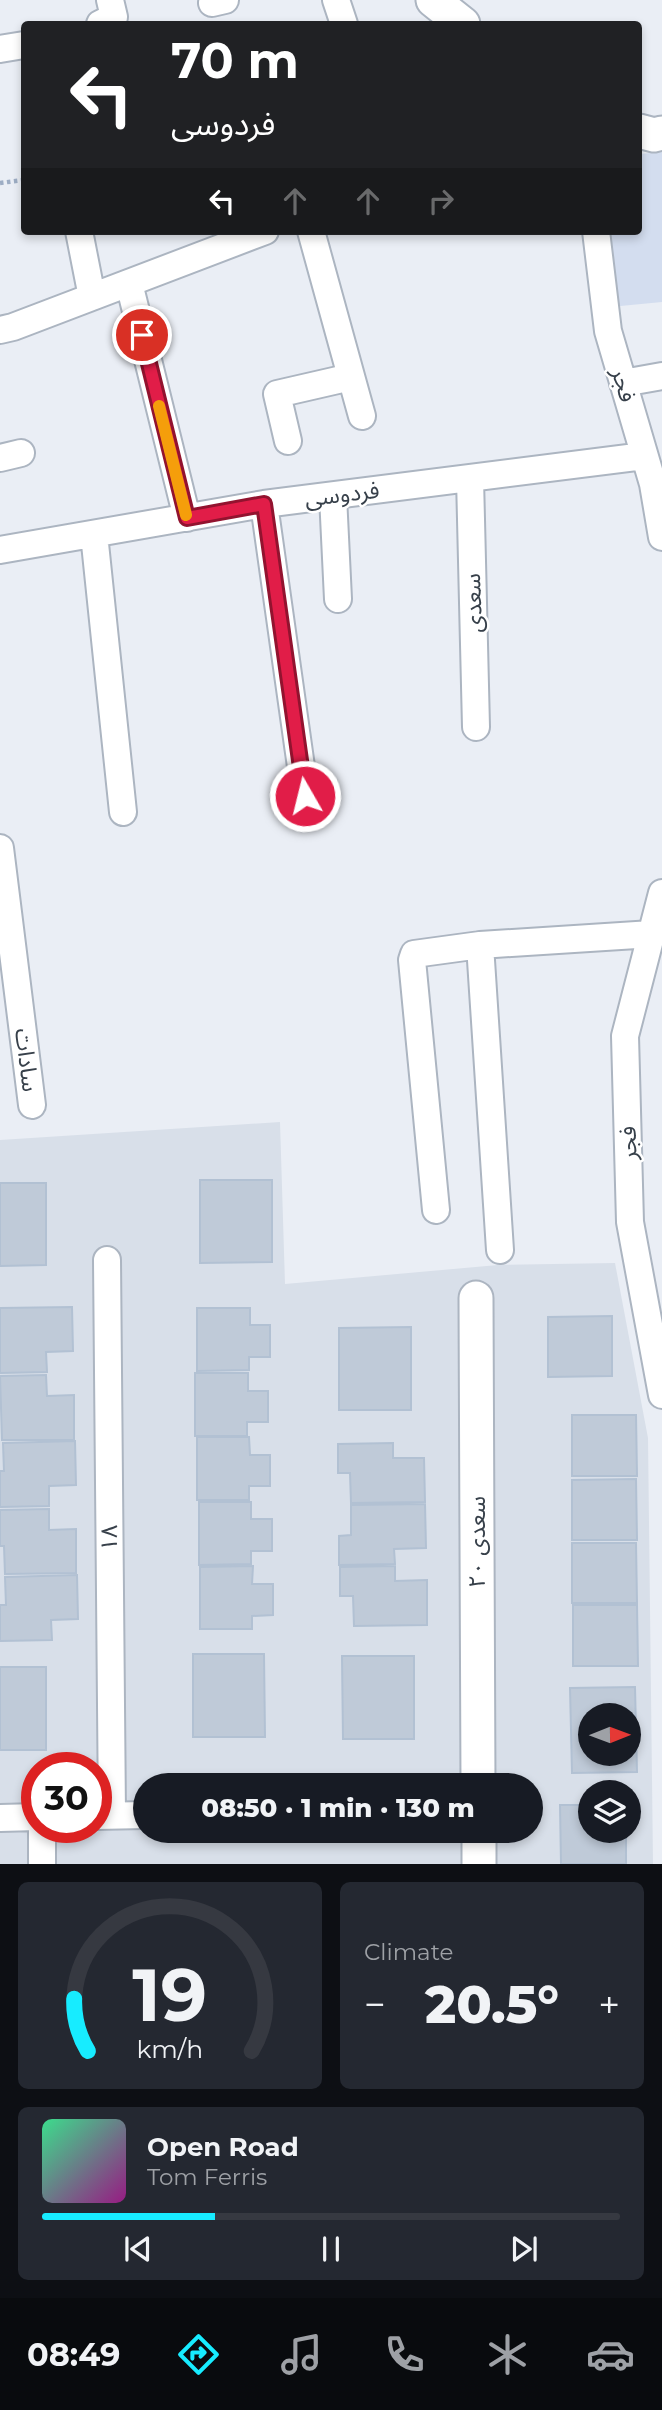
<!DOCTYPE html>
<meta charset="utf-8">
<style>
:root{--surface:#171b24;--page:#242831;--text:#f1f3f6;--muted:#9ea1a6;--line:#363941;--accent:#17ecff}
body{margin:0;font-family:Montserrat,"Noto Sans Arabic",sans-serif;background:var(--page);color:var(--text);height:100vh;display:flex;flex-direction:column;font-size:26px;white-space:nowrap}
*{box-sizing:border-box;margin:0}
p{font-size:23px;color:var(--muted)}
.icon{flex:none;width:38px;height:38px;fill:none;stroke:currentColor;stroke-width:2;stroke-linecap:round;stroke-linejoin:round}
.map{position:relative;height:1864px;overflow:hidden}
.details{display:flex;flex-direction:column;gap:18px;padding:18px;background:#0d0f14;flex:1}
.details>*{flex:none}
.banner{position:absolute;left:21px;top:21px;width:621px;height:214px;border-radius:7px;box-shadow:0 4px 10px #0003;background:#202124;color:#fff;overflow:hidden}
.needle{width:46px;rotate:89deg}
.buttons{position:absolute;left:578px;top:1703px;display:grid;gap:14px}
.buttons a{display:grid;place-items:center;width:63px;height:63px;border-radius:50%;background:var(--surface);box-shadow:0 4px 10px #0003;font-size:35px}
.speed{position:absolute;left:21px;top:1752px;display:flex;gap:14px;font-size:35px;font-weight:700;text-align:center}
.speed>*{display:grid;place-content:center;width:91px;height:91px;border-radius:50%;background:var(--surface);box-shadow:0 4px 10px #0003;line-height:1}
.speed .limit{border:10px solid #d22;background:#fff;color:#111}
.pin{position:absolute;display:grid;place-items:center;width:60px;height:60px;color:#fff;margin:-30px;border:4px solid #fff;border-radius:50%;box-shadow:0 2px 7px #0007}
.me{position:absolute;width:77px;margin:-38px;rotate:352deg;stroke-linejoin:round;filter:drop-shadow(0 0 5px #0008)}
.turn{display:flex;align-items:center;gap:24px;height:147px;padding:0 35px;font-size:32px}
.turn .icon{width:91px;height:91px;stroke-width:2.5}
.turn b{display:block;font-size:49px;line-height:60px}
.lanes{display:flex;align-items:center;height:66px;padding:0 35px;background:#0003;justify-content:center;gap:35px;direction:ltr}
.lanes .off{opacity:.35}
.big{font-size:52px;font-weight:800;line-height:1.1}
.details .card{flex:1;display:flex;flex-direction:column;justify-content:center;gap:10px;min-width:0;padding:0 24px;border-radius:10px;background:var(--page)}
.details .dial{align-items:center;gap:0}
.dial svg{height:182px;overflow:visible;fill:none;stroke:var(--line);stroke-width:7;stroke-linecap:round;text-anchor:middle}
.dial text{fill:var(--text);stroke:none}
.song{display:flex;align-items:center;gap:21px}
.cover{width:84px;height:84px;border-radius:10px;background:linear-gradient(135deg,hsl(150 70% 55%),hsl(310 70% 35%))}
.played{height:7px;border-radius:4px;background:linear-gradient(90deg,var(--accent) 30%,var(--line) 30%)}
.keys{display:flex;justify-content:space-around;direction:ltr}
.heat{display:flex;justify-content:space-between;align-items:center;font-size:38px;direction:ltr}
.details .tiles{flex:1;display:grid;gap:18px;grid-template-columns:1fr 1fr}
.card:last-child{grid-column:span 2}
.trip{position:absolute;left:133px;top:1773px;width:410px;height:70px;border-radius:35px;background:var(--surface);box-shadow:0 4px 10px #0003;font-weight:800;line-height:70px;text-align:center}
.menu{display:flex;height:112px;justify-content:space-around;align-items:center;background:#090b0e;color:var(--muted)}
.menu .icon{width:49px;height:49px}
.menu .selected{color:var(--accent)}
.menu b{font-size:32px;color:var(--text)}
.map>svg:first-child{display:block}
</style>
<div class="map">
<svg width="662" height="1864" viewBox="0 0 662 1864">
<rect width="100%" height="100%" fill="#eaeef5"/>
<path fill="#d8dfe9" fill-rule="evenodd" d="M 280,1122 L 285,1284 L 498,1265 L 615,1263 L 648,1438 L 653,1864 L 0,1864 L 0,1140 ZM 590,1715 L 628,1715 L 628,1754 L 590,1754 ZM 37,1768 L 96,1768 L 96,1827 L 37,1827 ZM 145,1785 L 530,1785 L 530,1830 L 145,1830 ZM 590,1792 L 628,1792 L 628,1830 L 590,1830 Z"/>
<path fill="#d3ddef" d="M 662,152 L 662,302 L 610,307 L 601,231 L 639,231 L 639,154 Z"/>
<path fill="#bfcad8" stroke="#b2c1d3" stroke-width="2" fill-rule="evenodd" d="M 200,1180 L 272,1180 L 272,1262 L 200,1263 Z
M 0,1183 L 46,1183 L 46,1265 L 0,1266 Z
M 72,1307 L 73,1351 L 46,1352 L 47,1372 L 0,1373 L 0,1308 Z
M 197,1308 L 250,1308 L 250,1325 L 270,1325 L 270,1357 L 249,1357 L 249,1370 L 197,1371 Z
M 612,1316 L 612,1376 L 548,1377 L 548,1317 Z
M 411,1327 L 411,1410 L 339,1410 L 339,1328 Z
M 195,1373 L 248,1373 L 248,1391 L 268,1391 L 268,1422 L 247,1422 L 247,1436 L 195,1436 Z
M 46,1375 L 47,1396 L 74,1395 L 74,1440 L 2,1440 L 0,1376 Z
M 572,1415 L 636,1415 L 637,1476 L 572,1476 Z
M 197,1437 L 249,1437 L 250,1455 L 270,1455 L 270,1486 L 249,1486 L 249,1500 L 197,1500 Z
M 75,1441 L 76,1485 L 49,1486 L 49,1506 L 0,1507 L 0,1471 L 4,1471 L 3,1443 Z
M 393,1443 L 393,1458 L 424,1458 L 425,1502 L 351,1503 L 350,1473 L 338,1473 L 338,1444 Z
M 636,1479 L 637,1540 L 572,1540 L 572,1480 Z
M 199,1502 L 251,1502 L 251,1519 L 272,1519 L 272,1551 L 251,1551 L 251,1564 L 199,1565 Z
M 425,1504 L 426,1548 L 394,1549 L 395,1564 L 339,1565 L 339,1536 L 351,1535 L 351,1505 Z
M 49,1509 L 49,1530 L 76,1529 L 76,1573 L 5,1574 L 4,1546 L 0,1546 L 0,1510 Z
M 572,1543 L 636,1543 L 637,1603 L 572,1603 Z
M 253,1566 L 252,1584 L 273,1584 L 273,1615 L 252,1616 L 252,1629 L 200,1629 L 200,1567 Z
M 395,1566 L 395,1581 L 427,1580 L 427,1625 L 354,1626 L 353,1596 L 340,1596 L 340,1567 Z
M 77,1575 L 78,1619 L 51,1620 L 52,1640 L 0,1641 L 0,1605 L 6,1605 L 5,1577 Z
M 573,1605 L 637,1605 L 638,1666 L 573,1666 Z
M 193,1654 L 264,1654 L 265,1737 L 193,1737 Z
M 342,1656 L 414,1656 L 414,1739 L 343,1739 Z
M 0,1667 L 46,1667 L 46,1750 L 0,1750 Z
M 635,1687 L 637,1772 L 572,1773 L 570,1688 ZM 590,1715 L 628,1715 L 628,1754 L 590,1754 Z
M 560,1805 L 590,1805 L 590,1830 L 626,1830 L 626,1864 L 561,1864 Z"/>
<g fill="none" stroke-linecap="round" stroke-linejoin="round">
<g stroke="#acb5c1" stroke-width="30">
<path id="minor" d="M 336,0 L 344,24
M 212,3 L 225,0
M 100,24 L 114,17 L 110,0
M 0,49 L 24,45
M 79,231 L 92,297
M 311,231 L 362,416
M 596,231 L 608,331 L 653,484 L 662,537
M 129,283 L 187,518
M 0,330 L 13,327 L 265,231
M 623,383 L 662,376
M 288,441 L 277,394 L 351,377
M 0,458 L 21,453
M 470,478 L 476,727
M 333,496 L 338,599
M 264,504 L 305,795
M 94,534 L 123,812
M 0,550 L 264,504 L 644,456
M 0,848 L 32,1105
M 662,893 L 625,1036 L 630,1222 L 662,1395
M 480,945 L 500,1250
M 436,1210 L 412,960 L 414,954 L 480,945 L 652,934
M 107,1260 L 112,1815
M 96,1816 L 145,1815
M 0,1818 L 37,1817
M 42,1827 L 42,1864"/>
</g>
<g stroke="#acb5c1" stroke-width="37">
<path id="tertiary" d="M 433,0 L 463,24
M 639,131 L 654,135 L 662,133
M 476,1298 L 478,1785
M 479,1830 L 479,1864"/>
</g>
<path stroke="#9dadc4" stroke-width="4.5" stroke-dasharray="3.5 3.5" stroke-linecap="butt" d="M 0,183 L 24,180"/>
<use href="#minor" stroke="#fff" stroke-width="26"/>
<use href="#tertiary" stroke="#fff" stroke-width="33"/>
</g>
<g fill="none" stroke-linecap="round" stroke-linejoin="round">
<g stroke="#92132f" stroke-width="18">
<path id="route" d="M 142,335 L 187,518 L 264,504 L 305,796"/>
</g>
<use href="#route" stroke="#e11d48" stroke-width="12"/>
<path stroke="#f59e0b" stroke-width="12" d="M 159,406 L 186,515"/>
</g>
<g text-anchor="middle" stroke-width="5" stroke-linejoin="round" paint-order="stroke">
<g font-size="23" fill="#37404a" stroke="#fff">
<text transform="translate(624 385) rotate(74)" y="8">فجر</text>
<text transform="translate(342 494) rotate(-7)" y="8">فردوسی</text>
<text transform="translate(473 603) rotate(-92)" y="8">سعدی</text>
<text transform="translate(27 1060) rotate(83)" y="8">سادات</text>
<text transform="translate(628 1143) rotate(-92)" y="8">فجر</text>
<text transform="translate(109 1538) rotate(-90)" y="8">۱۸</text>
<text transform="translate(477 1542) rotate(-90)" y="8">سعدی ۲۰</text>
</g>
</g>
</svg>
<div class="buttons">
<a><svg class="needle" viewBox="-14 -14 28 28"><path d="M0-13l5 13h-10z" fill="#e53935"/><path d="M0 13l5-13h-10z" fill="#9ea1a6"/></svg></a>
<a><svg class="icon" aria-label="layers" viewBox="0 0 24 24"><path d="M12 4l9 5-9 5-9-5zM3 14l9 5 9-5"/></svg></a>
</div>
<div class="speed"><div class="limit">30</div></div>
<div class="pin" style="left:142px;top:335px;background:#d93025"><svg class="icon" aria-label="arrive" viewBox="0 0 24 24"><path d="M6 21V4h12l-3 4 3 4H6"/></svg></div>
<svg class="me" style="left:305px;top:796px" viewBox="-20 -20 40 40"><circle r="17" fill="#e11d48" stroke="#fff" stroke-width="3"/><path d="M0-11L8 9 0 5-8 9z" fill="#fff"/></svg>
<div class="trip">08:50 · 1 min · 130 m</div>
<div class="banner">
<div class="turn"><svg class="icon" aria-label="left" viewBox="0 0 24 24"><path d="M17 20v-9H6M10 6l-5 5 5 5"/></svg><div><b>70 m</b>فردوسی</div></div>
<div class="lanes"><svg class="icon" aria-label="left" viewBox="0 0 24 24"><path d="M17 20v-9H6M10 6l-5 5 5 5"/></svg><svg class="icon off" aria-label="ahead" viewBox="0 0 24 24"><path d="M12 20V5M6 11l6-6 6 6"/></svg><svg class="icon off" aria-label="ahead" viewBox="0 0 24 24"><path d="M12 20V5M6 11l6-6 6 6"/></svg><svg class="icon off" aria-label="right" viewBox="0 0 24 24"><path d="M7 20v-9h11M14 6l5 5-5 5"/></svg></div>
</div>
</div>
<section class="details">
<div class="tiles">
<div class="card dial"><svg viewBox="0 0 100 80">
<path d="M14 69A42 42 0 1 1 86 69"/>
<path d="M14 69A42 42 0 0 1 8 46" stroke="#17ecff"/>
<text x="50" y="56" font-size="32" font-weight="700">19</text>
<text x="50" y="72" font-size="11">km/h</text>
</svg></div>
<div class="card"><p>Climate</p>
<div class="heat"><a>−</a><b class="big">20.5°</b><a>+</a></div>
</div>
<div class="card">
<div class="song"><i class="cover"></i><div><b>Open Road</b><p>Tom Ferris</p></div></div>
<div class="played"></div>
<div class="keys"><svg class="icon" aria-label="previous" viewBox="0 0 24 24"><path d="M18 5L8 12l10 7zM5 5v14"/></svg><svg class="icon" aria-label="pause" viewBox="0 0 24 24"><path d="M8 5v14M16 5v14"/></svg><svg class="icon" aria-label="next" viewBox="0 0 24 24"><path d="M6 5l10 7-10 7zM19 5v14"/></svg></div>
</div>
</div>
</section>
<nav class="menu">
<b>08:49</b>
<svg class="icon selected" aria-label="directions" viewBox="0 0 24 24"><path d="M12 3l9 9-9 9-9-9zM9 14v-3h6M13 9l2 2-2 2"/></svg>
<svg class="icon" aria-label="music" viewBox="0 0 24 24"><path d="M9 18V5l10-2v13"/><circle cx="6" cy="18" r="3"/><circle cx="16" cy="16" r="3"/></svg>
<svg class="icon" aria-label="phone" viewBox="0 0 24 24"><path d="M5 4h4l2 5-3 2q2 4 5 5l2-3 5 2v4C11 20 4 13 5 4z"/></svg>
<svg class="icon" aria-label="climate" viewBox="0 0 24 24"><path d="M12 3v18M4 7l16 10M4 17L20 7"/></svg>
<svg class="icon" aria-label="car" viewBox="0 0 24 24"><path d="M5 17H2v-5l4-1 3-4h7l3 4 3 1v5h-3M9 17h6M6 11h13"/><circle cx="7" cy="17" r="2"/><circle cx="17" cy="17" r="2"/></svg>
</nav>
